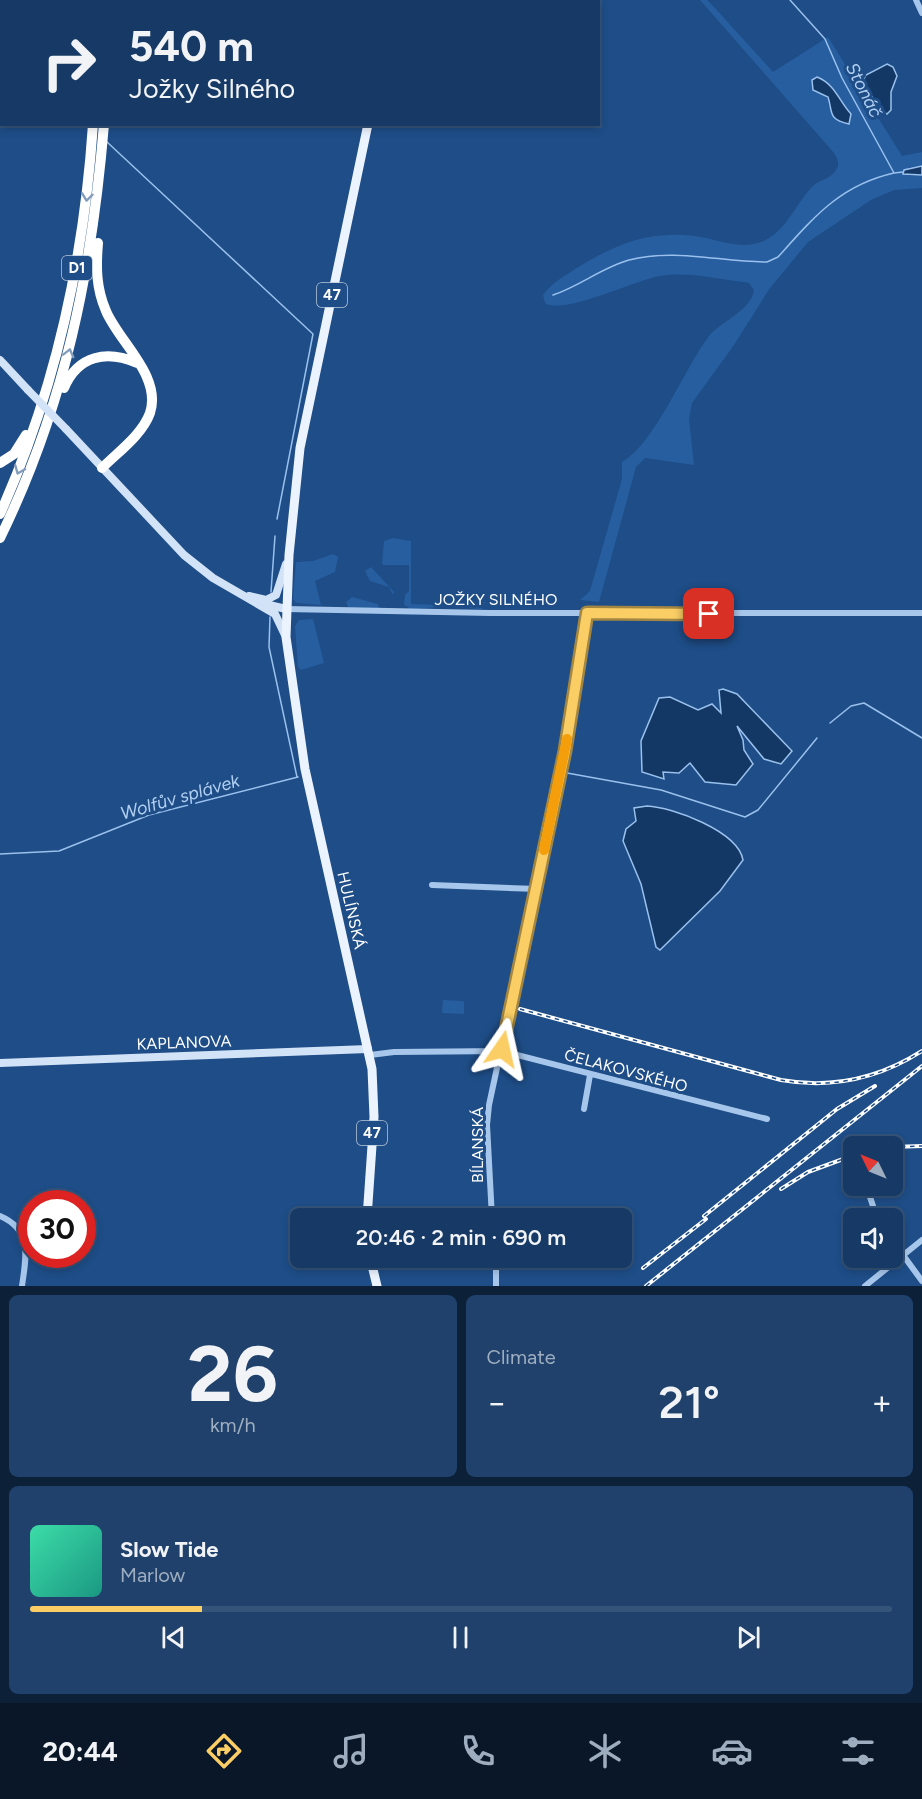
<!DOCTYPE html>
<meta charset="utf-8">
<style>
:root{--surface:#163a65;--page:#1f416b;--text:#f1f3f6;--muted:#9eadbf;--line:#355479;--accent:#face65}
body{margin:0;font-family:Figtree,sans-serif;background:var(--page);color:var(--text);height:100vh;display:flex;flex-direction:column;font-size:22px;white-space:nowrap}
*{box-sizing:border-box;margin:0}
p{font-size:20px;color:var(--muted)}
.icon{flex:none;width:33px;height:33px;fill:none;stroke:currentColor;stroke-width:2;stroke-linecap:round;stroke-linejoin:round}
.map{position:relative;height:1286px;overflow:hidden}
.drawer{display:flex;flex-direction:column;gap:9px;padding:9px;background:#0c2038;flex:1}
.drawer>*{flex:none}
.guide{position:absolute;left:0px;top:0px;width:600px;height:126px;box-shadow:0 3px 9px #0003,0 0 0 2px var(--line);background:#163a65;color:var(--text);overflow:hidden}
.needle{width:39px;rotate:313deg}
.fabs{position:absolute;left:843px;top:1136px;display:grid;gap:12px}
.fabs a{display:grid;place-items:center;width:60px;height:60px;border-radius:9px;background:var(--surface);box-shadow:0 3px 9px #0003,0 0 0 2px var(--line);font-size:30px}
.speed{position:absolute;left:18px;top:1190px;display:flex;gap:12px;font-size:30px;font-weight:700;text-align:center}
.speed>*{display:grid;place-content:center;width:78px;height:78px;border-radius:50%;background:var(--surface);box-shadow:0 3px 9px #0003,0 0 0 2px var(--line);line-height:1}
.speed .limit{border:9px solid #d22;background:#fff;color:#111}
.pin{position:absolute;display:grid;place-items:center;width:51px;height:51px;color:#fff;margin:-26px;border-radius:12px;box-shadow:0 3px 9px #0006}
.me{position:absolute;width:66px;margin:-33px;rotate:11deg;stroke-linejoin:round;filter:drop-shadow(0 0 4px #0008)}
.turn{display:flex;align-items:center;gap:21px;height:126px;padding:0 30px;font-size:27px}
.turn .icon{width:78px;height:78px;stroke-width:2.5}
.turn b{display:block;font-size:42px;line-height:51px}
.big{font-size:45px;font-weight:600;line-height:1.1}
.drawer .widget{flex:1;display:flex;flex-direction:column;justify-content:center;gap:9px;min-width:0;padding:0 21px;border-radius:9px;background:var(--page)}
.drawer .dial{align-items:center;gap:0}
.dial b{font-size:78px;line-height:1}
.song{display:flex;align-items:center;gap:18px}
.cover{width:72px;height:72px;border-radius:9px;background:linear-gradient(135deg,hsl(160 70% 55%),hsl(170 70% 35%))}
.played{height:6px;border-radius:3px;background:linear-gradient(90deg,var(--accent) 20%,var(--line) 20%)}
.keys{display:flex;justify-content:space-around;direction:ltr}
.heat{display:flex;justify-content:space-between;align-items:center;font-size:33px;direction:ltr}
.drawer .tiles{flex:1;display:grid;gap:9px;grid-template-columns:1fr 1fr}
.widget:last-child{grid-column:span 2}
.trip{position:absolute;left:290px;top:1208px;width:342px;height:60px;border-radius:9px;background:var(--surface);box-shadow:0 3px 9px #0003,0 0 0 2px var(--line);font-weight:600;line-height:60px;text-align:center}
.menu{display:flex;height:96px;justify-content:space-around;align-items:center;background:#091728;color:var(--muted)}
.menu .icon{width:42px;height:42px}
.menu .on{color:var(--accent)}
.menu b{font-size:27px;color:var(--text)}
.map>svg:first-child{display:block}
</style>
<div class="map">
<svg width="922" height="1286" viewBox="0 0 922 1286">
<rect width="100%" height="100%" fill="#1e4d87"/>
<path fill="#275e9f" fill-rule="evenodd" d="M 700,0 L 707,0 L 715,8 L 773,72 L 828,37 L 902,156 L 922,152 L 922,166 L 909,167 L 909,176 L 922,175 L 922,188 L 894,190 L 871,200 L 808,242 L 770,288 L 734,345 L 692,403 L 689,419 L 694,465 L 645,458 L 636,467 L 599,602 L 580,600 L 590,591 L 622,479 L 622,462 C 655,443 684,369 709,336 C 721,321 751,311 754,290 L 749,283 L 744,282 C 717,279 686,271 660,276 C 632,281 565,315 545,303 L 543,295 C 552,283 563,277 575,269 C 614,245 647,230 695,236 C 716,239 736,249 758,243 C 786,235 795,203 814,185 C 821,179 831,179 836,170 C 840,164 838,159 834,153 ZM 834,89 L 840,103 L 828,107 L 830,101 L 822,94 Z
M 393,538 L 411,541 L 411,604 L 440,605 L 440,607 L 411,609 L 404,605 L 405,595 L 409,591 L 409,565 L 383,565 L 382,563 L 384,541 Z
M 333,554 L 338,557 L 335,572 L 315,581 L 321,605 L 296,603 L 293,599 L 296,562 L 313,561 Z
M 371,567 L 394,592 L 393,595 L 389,587 L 370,581 L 365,571 Z
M 352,597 L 378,604 L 379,608 L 349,609 L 346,602 Z
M 481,601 L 485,602 L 482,609 L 454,607 L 454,605 L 481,605 Z
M 313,619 L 324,663 L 301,670 L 298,667 L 295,626 L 299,620 Z
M 443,1000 L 464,1001 L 464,1014 L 442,1013 Z"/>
<path fill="#143865" stroke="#9ac1ed" stroke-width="1.5" d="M 887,64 L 893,67 L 897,76 L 891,92 L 891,110 L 887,114 L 878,107 L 863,81 L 866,75 Z
M 817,77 C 835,84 839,101 851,114 L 849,124 C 827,119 833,112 828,97 L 813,90 L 812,80 Z
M 922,166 L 922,175 L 903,174 L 904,170 Z
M 723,689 L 737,694 L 792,751 L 781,764 L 764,759 L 737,726 L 743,740 L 744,750 L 753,764 L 736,785 L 705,782 L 690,763 L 679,773 L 663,772 L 664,779 L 642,772 L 641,741 L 659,698 L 670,697 L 698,710 L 712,704 L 721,713 L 719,690 Z
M 647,806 C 672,807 738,831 743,860 L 720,891 L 660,950 L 656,947 L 641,884 L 623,841 L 626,829 L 636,821 L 634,808 Z"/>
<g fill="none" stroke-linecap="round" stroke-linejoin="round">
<path stroke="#9ac1ed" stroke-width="1.5" d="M 790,0 L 825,39 L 842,78 L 894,173 L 903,172
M 0,42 L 2,43
M 107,142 L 313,334 L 277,519
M 553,295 C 580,286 601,268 629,260 C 674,248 721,262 767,262 L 778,257 C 813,218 840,185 894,173
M 271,592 L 275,536
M 270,617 L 269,647 L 297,777
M 830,723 L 851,706 L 864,703 L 922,738
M 567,773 L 661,790 L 745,817 L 758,810 L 817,738
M 0,854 L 59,851 L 149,815 L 298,777"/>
<path stroke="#a7c6eb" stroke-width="6" d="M 916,0 L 922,13
M 286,609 L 490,613 L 922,613
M 432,885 L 537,889
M 370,1055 L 394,1052 L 502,1051 L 767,1119
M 584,1109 L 590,1075
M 866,1185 L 877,1218
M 0,1216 C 33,1230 26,1257 22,1286
M 492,1218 L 487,1125 L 489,1105 L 565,751 L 587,613
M 903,1255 L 922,1281
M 496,1257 L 496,1286
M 865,1286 L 922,1240"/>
<path stroke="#d2e3f8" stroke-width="8" d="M 0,360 L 28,390
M 66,429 L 184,555 L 213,578 L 275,614 L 285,635
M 249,596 L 266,600 L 276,595 L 286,564
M 265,604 L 286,609
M 0,1063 L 368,1049"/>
<path stroke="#ebf3fe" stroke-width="9" d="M 394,2 L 394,0
M 367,1218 L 374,1117 L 372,1069 L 305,769 L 286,637 L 289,555 L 300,448 L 368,124
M 370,1257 L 377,1286"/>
<path stroke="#fff" stroke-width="10" d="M 104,2 L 104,0
M 114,2 L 114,0
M 98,243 C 96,267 96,288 106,311 C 119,342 162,376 150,413 C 142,435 118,452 102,468
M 64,388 C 78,355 107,350 137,363
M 0,463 L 14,454 L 26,435
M 0,514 C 56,389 84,260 93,124
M 0,538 C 65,405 92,271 104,124"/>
<g stroke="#fff" stroke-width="4">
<path id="rail" d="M 520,1009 L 781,1080 C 832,1089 878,1079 922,1051
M 892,1147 L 922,1146
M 781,1189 L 808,1172 L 854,1155
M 704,1216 L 837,1109 L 875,1086
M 643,1268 L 706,1219
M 646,1286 L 922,1066"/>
</g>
<use href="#rail" stroke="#1e4d87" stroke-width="1.5" stroke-dasharray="4.5" stroke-linecap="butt"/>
<path stroke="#d2e3f8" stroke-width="8" d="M 28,390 L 66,429"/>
</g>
<defs><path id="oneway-chevron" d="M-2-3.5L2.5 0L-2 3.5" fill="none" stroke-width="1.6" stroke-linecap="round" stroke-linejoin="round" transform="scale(1.5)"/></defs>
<g stroke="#839dbd">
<use href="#oneway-chevron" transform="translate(87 197) rotate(97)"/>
<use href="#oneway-chevron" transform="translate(69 353) rotate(-76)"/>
<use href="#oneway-chevron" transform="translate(19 470) rotate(112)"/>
</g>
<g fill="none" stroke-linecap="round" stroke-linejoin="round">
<g stroke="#a28642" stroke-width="15">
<path id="route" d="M 502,1049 L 565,751 L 587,613 L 709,614"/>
</g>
<use href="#route" stroke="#face65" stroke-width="10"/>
<path stroke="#f59e0b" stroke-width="10" d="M 544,850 L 567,739"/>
</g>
<g text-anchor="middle" stroke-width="6" stroke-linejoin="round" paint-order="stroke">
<g fill="#1e4d87" stroke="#bccadb" stroke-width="1.5">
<rect x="62" y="256" width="30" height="24" rx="4.5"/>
<rect x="317" y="283" width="30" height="24" rx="4.5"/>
<rect x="357" y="1121" width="30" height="24" rx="4.5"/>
</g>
<g font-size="15" font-weight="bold" fill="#fff">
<text x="77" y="273">D1</text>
<text x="332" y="300">47</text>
<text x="372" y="1138">47</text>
</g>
<g font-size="16" fill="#fff" stroke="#1e4d87">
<text x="496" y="605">JOŽKY SILNÉHO</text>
<text transform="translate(352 910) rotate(77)" y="6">HULÍNSKÁ</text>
<text transform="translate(184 1042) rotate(-2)" y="6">KAPLANOVA</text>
<text transform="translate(626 1070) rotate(15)" y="6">ČELAKOVSKÉHO</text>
<text transform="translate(477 1145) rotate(-90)" y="6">BÍLANSKÁ</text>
</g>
<g font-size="18" font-style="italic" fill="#b2d0f2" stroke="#1e4d87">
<text transform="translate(864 90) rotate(63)" y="6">Stonáč</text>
<text transform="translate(180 797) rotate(-16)" y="6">Wolfův splávek</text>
</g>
</g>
</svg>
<div class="fabs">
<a><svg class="needle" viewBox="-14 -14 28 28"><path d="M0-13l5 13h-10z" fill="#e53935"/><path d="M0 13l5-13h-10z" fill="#9eadbf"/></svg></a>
<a><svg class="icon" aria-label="sound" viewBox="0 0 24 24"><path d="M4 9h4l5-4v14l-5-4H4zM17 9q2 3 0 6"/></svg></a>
</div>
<div class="speed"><div class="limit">30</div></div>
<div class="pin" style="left:709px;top:614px;background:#d93025"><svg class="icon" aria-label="arrive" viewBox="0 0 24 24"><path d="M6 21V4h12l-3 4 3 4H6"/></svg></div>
<svg class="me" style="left:502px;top:1049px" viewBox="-20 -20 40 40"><path d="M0-17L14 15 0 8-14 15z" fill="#face65" stroke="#fff" stroke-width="4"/></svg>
<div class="trip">20:46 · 2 min · 690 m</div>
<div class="guide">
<div class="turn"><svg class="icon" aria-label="right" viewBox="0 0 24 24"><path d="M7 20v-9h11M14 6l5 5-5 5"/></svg><div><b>540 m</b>Jožky Silného</div></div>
</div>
</div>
<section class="drawer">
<div class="tiles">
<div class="widget dial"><b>26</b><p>km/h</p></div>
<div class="widget"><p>Climate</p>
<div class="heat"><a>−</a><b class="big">21°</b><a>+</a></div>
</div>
<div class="widget">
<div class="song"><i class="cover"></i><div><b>Slow Tide</b><p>Marlow</p></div></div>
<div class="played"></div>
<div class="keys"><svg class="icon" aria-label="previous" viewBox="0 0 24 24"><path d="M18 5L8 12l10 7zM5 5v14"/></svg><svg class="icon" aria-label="pause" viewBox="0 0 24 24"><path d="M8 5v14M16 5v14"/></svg><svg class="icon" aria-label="next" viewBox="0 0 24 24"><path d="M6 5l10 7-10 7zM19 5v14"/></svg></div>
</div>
</div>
</section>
<nav class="menu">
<b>20:44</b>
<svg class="icon on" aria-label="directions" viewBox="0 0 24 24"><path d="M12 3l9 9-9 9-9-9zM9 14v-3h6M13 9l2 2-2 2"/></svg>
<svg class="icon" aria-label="music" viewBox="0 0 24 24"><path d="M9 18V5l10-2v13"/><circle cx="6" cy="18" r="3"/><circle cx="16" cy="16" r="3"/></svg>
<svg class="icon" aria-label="phone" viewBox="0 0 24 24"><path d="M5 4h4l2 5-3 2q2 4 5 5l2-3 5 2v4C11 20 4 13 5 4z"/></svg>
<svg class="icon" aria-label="climate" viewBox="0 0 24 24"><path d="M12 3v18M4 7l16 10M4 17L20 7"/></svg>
<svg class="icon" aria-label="car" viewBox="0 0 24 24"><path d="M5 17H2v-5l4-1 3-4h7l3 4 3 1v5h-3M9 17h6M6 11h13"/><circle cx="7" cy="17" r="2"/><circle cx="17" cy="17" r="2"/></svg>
<svg class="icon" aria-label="filters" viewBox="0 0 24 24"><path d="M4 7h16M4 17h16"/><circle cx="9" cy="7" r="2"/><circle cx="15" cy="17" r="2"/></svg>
</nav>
